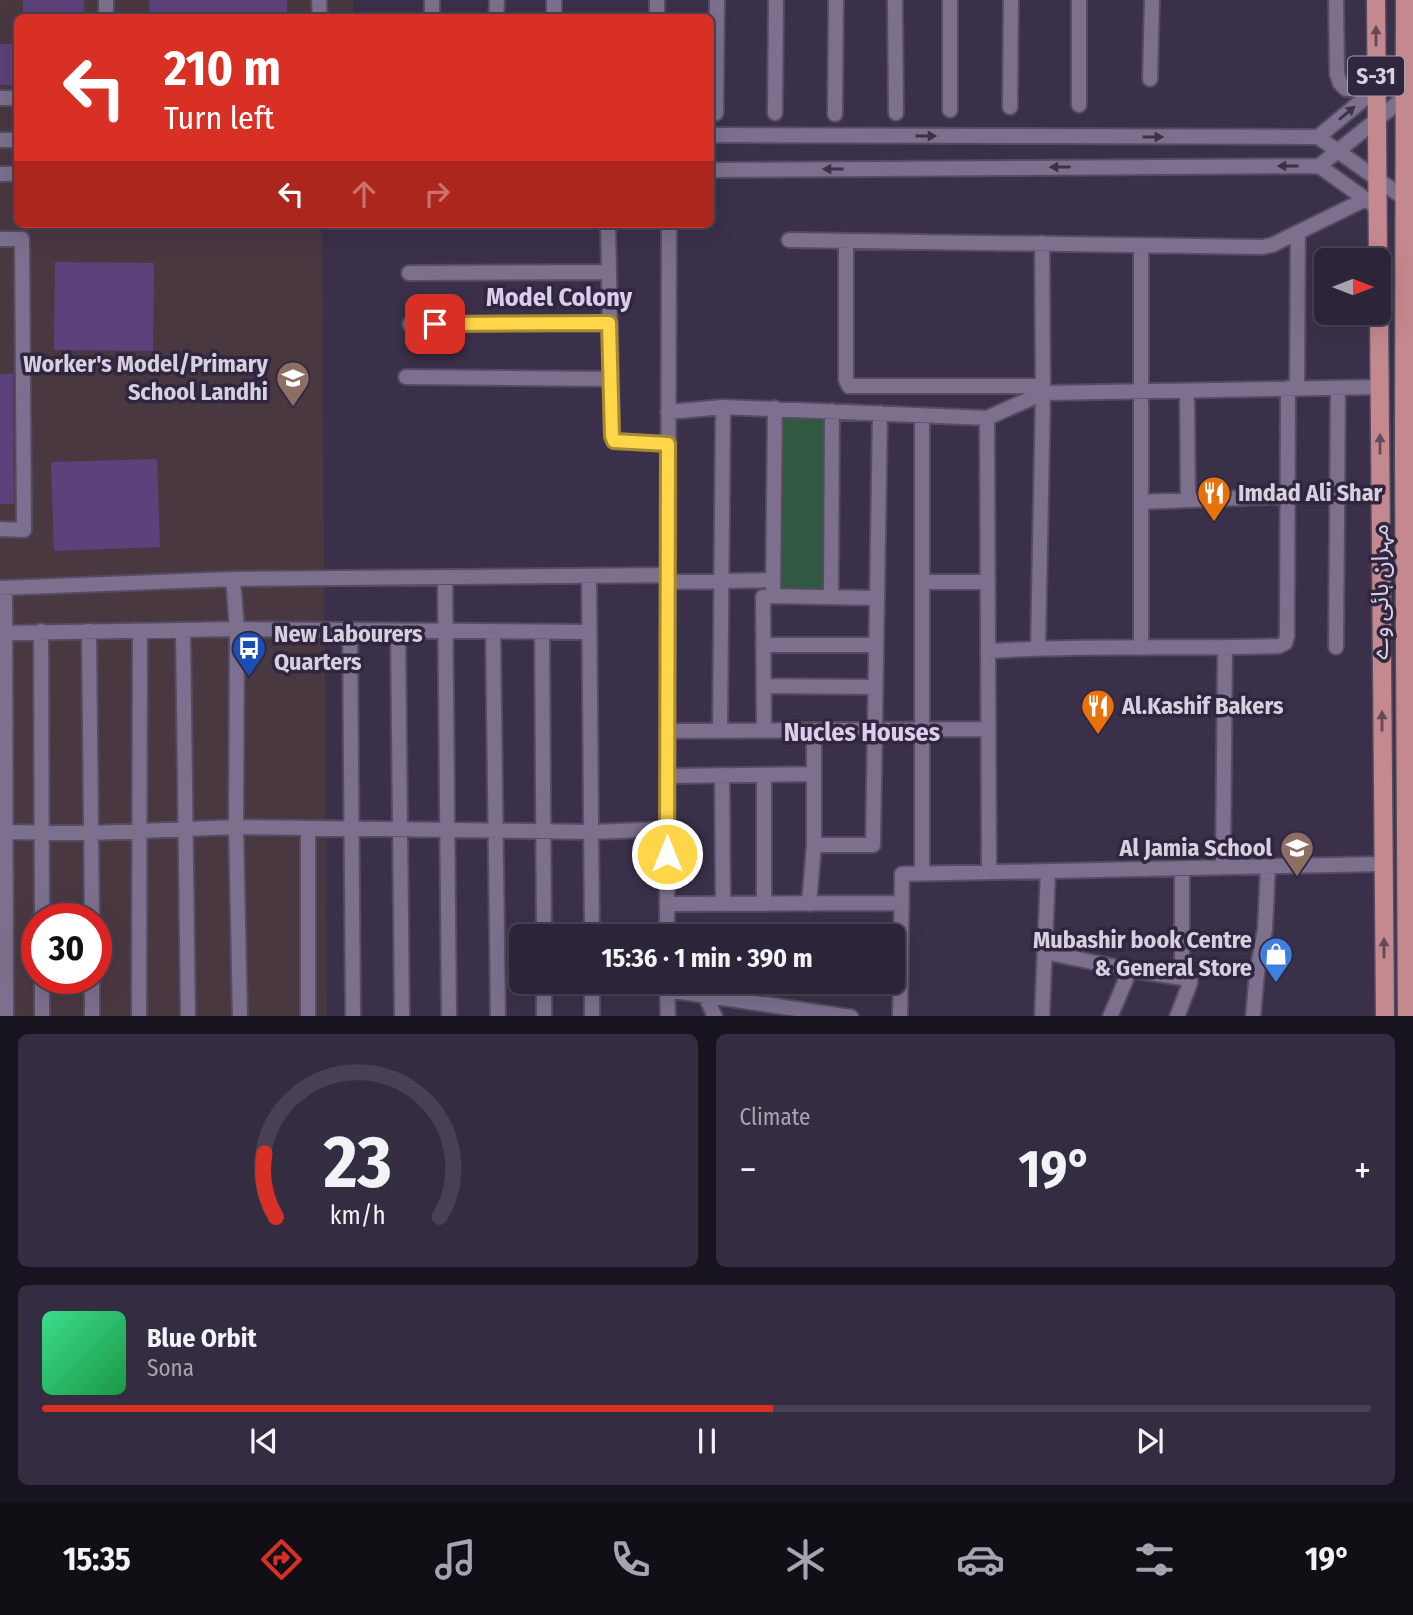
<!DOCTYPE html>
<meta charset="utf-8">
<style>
:root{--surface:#2c2438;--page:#342c40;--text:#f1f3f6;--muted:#a6a4ae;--line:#484153;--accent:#d93025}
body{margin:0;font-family:"Fira Sans Condensed","Noto Sans Arabic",sans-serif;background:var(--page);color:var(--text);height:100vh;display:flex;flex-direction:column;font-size:26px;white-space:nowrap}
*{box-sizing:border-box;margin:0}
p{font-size:23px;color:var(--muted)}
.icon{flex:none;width:38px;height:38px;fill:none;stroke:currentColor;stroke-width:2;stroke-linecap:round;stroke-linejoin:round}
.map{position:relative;height:1016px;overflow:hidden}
.sheet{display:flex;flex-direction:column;gap:18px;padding:18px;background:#18141f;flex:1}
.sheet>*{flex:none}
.banner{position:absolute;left:14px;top:14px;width:700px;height:214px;border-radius:10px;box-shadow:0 7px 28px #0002,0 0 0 2px var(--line);background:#d93025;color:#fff;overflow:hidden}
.needle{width:46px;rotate:90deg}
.fabs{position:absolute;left:1314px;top:248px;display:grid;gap:14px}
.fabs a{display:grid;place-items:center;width:77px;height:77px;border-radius:10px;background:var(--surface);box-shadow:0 7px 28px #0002,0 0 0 2px var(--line);font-size:35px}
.speed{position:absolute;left:21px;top:903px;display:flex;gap:14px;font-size:35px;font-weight:700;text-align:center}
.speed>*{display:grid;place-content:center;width:91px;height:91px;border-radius:50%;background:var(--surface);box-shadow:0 7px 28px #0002,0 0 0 2px var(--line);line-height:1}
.speed .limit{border:10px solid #d22;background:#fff;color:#111}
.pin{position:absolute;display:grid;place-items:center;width:60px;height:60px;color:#fff;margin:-30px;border-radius:14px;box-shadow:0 4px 10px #0006}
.me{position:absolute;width:77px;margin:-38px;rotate:0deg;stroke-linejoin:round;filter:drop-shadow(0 0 5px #0008)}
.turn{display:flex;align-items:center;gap:24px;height:147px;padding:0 35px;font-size:32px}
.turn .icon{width:91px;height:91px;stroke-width:2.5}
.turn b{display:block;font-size:49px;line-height:60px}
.lanes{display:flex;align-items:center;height:66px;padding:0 35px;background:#0003;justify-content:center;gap:35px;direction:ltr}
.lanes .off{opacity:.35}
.big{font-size:52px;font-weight:700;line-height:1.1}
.sheet .widget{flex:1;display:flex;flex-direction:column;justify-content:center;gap:10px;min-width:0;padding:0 24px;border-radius:10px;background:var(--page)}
.sheet .dial{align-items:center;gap:0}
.dial svg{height:182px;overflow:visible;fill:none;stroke:var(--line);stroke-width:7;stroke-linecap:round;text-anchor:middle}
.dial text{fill:var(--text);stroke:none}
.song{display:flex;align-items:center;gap:21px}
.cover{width:84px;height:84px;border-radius:10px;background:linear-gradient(135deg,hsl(150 70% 55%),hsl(140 70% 35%))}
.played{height:7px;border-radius:4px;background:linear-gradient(90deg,var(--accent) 55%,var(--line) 55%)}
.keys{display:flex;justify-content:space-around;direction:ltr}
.heat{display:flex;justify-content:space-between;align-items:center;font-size:38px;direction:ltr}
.sheet .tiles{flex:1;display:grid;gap:18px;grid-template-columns:1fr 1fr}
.widget:last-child{grid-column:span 2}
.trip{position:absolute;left:509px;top:924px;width:396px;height:70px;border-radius:10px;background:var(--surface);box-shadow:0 7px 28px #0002,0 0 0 2px var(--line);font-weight:700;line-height:70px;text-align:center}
.menu{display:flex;height:112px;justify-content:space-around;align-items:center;background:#120e16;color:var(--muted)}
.menu .icon{width:49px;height:49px}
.menu .on{color:var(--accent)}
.menu b{font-size:32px;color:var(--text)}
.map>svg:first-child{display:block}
</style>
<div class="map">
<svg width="1413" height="1017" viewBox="0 0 1413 1017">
<rect width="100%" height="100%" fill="#3b304a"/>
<path fill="#4a3841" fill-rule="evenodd" d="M 0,0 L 353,0 L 354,17 L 18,18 L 18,224 L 322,224 L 327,1016 L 0,1017 ZM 37,919 L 96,919 L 96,978 L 37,978 Z"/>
<path fill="#2f5940" d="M 780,413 L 826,415 L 827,593 L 776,594 Z"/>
<path fill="#5c417b" d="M 23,0 L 84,0 L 85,18 L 23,18 Z
M 149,0 L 287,0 L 287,18 L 150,18 Z
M 0,44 L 18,44 L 18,85 L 0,85 Z
M 55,262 L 154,263 L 153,351 L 54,350 Z
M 0,374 L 13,374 L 14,504 L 0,504 Z
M 157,459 L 160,547 L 54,551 L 51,462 Z"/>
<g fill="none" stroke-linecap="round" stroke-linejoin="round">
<g stroke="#544c61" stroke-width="18">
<path id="minor" d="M 106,0 L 106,18
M 319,0 L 320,18
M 657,0 L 657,18
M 895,0 L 896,113
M 950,0 L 950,110
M 1079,0 L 1079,105
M 432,18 L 432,0
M 496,18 L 497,0
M 554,18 L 554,0
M 1150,79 L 1152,0
M 0,98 L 18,98
M 1010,107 L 1011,0
M 716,113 L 717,0
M 775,113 L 776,0
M 835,114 L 836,0
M 0,239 L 22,239 L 24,530 L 0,529
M 789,240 L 1262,247 L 1272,245 L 1366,199
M 846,241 L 846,380 L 849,386 L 1043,386
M 1141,245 L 1141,648
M 409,273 L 609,272
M 410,324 L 609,323
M 406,377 L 611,379 L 608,224
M 611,379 L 612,436 L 615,441 L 668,444
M 1297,388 L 1298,232
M 1187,391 L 1188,500
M 775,408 L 773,596 L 876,598
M 668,412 L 723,407 L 987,418 L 1043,393 L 1380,387
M 922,417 L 922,873
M 987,418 L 989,872
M 1141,502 L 1288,496
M 589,576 L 592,936
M 445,577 L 449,1017
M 233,579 L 237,629 L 236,827 L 240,1017
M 668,582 L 773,580
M 922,582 L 988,582
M 0,588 L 233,579 L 668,575
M 5,588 L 6,1017
M 831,597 L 832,411
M 41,631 L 42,919
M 89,631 L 92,919
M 183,631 L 188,1017
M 350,631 L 353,1017
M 398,632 L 402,1017
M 493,632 L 498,1017
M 542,632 L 544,936
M 7,633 L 237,629 L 589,632
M 763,645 L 875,645
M 1336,647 L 1338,388
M 1038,648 L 1043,393 L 1042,243
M 988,651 C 1085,645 1182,649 1279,646 L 1285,643 L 1287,636 L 1288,388
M 764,686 L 875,687
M 764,730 L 763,597 L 773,596
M 814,730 L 814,845 L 873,845 L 880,413
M 668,731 L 988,729
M 720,731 L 723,407
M 722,775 L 723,904
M 668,776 L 814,774
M 308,828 L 308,1017
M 0,832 L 92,833 L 236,827 L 592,832 L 668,829
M 1223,867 L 1225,648
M 667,904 L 902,903
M 764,904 L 764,775
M 809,904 L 814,845
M 667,936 L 669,224
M 1045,952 L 1130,970 L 1190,979
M 42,978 L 42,1017
M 92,978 L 92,1017
M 544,982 L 544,1017
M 592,982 L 592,1017
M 667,983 L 668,1017
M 667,990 L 851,1017
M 705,995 L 715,1017
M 139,1017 L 140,631
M 900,1017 L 902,874 L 1383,864
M 1042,1017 L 1048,871
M 1110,1017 L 1130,970
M 1177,1017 L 1190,983 C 1190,976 1184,968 1182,959 L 1182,868
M 1253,1017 L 1257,972 L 1265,929 L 1268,866"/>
</g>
<g stroke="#544c61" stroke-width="18">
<path id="tertiary" d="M 1336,0 L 1337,74 L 1340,83 L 1346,89 L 1376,89
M 710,135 L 1318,137 L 1404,198
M 1318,137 L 1376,89
M 0,140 L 18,140
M 1319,166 L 1378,208
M 710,170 L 1319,166 L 1405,97
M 0,174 L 18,174"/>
</g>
<g stroke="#544c61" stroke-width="21">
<path id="primary" d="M 1376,0 L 1378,261
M 1405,0 L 1404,454 L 1407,1017
M 1379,313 L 1385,1017"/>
</g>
<use href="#minor" stroke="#7c708e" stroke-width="14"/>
<use href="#tertiary" stroke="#7c708e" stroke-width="14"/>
<use href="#primary" stroke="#c4898f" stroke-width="18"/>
</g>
<defs><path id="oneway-solid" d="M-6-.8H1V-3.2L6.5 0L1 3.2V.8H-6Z" transform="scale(1.75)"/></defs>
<g fill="#64495b">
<use href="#oneway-solid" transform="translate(1376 36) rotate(-90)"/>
<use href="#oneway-solid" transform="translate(1380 444) rotate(-90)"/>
<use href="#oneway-solid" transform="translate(1382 721) rotate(-90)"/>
<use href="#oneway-solid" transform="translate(1384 948) rotate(-90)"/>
</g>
<g fill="#3c314b">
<use href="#oneway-solid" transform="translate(1347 113) rotate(-40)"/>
<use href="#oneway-solid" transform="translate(926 136)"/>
<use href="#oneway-solid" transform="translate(1153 137)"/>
<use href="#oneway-solid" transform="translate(1288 166) rotate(180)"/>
<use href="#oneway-solid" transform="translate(1060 167) rotate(180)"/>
<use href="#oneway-solid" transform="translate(833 169) rotate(180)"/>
</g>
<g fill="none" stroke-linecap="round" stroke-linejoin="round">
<g stroke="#a68a30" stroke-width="18">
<path id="route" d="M 435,324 L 609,323 L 612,436 L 614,441 L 668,444 L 667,854"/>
</g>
<use href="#route" stroke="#ffd54a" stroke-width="12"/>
</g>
<defs>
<g id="school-pin" transform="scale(1.75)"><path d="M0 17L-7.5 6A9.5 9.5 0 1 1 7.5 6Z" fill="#8d6e63" stroke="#31263f"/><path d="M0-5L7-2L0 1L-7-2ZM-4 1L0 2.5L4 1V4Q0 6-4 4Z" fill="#fff"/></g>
<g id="restaurant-pin" transform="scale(1.75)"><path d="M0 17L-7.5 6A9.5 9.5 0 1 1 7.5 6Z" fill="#e8710a" stroke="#31263f"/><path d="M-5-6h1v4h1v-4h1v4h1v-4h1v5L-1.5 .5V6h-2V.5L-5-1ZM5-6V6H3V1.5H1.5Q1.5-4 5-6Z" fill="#fff"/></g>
<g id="bus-pin" transform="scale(1.75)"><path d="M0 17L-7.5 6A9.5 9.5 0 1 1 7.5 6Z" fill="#1a4fb4" stroke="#31263f"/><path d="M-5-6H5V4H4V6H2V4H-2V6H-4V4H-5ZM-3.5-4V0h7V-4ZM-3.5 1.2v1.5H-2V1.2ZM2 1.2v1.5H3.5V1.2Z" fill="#fff"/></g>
<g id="shop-pin" transform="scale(1.75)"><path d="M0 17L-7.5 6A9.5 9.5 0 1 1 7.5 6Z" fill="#3f7fe0" stroke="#31263f"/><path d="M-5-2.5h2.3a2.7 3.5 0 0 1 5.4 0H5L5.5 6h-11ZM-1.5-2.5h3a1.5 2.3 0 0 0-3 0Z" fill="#fff"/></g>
</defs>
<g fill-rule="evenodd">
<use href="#school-pin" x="293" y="378"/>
<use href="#restaurant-pin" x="1214" y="493"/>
<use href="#bus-pin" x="249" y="648"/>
<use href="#restaurant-pin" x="1098" y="706"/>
<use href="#school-pin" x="1297" y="848"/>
<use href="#shop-pin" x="1276" y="954"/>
</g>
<g text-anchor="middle" stroke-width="7" stroke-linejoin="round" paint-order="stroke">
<rect fill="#31263f" stroke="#a49db0" stroke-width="2" x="1348" y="56.5" width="56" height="39" rx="5"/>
<g font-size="23" font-weight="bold" fill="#d6d0e0">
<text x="1376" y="84">S-31</text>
</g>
<g font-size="24" font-weight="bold" fill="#d6d0e0" stroke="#31263f" text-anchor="end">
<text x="268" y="372">Worker's Model/Primary<tspan x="268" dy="28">School Landhi</tspan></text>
<text x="1238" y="501" text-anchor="start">Imdad Ali Shar</text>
<text x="274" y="642" text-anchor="start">New Labourers<tspan x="274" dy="28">Quarters</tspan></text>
<text x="1122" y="714" text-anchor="start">Al.Kashif Bakers</text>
<text x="1272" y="856">Al Jamia School</text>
<text x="1252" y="948">Mubashir book Centre<tspan x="1252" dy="28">&amp; General Store</tspan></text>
</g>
<g font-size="24" fill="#d6d0e0" stroke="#31263f">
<text transform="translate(1380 592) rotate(-90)" y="8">مہران ہائی وے</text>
</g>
<g font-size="26" font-weight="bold" fill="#dacdee" stroke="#31263f">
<text x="559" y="306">Model Colony</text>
<text x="862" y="741">Nucles Houses</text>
</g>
</g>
</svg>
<div class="fabs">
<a><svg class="needle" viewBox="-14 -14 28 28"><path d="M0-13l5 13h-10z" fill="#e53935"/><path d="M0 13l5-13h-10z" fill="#a6a4ae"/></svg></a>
</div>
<div class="speed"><div class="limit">30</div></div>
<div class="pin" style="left:435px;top:324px;background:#d93025"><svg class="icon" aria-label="arrive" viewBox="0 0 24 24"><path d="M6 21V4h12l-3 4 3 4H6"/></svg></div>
<svg class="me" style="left:667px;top:854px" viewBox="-20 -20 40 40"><circle r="17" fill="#ffd54a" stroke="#fff" stroke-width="3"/><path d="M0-11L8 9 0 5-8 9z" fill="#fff"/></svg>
<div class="trip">15:36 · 1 min · 390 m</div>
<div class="banner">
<div class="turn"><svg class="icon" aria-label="left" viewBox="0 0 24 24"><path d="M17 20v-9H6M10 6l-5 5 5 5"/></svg><div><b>210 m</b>Turn left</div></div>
<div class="lanes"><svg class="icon" aria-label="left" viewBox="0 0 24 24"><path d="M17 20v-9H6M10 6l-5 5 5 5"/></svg><svg class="icon off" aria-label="ahead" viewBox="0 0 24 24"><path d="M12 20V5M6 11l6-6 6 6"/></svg><svg class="icon off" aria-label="right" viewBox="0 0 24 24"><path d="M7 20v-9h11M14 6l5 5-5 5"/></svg></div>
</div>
</div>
<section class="sheet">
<div class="tiles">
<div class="widget dial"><svg viewBox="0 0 100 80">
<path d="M14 69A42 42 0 1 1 86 69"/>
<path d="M14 69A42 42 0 0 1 9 41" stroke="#d93025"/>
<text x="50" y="56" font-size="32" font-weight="700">23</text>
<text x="50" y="72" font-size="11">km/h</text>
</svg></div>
<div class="widget"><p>Climate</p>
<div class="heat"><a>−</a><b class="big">19°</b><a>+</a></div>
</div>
<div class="widget">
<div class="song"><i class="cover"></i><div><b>Blue Orbit</b><p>Sona</p></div></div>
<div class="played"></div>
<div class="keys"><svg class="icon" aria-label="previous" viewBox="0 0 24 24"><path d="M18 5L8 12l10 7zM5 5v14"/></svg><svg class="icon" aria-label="pause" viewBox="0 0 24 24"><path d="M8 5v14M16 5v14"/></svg><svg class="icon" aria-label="next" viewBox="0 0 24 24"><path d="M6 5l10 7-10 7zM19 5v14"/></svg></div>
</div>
</div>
</section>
<nav class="menu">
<b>15:35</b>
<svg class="icon on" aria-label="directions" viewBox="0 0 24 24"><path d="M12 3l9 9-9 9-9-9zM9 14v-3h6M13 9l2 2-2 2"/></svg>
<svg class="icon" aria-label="music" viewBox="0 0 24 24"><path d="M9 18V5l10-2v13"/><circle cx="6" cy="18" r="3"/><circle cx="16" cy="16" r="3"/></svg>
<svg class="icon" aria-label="phone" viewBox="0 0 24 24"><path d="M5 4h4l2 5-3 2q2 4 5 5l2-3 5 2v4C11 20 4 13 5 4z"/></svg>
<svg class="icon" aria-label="climate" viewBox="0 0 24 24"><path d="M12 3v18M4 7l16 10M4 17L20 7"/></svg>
<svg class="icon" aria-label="car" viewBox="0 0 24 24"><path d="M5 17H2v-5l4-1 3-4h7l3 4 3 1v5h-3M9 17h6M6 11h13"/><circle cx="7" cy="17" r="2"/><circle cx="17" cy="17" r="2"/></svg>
<svg class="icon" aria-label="filters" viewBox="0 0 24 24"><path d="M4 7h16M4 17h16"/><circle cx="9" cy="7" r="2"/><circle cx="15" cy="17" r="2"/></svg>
<b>19°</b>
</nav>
